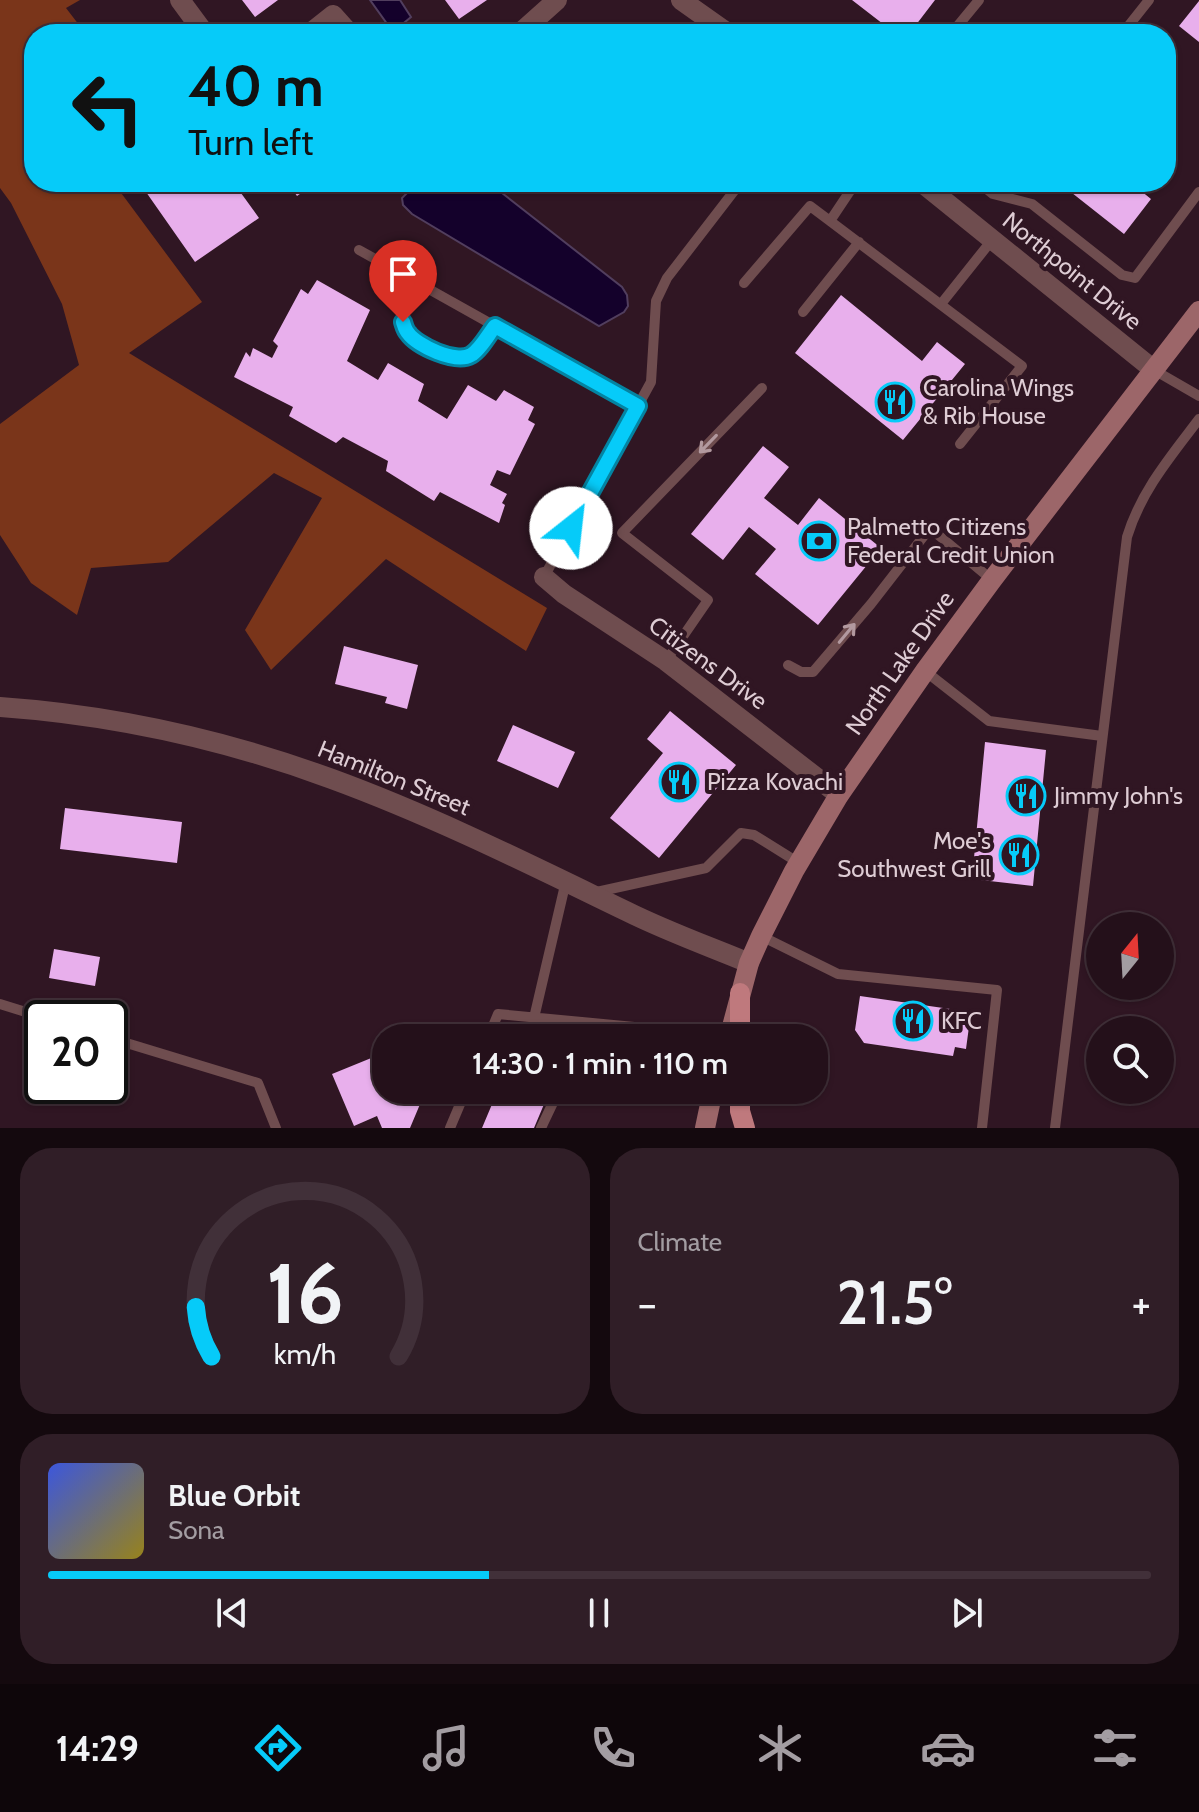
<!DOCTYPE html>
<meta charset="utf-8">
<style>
:root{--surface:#24101a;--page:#301e27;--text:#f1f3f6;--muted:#a39da2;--line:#413039;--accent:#06cbf9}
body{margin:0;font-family:Cabin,sans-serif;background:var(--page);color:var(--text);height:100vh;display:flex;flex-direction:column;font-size:30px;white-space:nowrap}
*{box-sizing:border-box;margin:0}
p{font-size:26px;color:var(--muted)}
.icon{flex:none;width:44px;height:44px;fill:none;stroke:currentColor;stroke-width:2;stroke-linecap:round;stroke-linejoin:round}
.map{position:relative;height:1128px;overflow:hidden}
.side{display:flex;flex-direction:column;gap:20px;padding:20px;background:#14090e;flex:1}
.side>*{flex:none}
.top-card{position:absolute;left:24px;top:24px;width:1152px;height:168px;border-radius:32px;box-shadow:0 2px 6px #0004,0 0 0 2px var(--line);background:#06cbf9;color:#111;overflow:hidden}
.needle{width:52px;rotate:18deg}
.tools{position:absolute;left:1086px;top:912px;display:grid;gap:16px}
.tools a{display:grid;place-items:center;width:88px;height:88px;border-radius:50%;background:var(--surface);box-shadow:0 2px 6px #0004,0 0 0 2px var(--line);font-size:40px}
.speed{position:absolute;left:24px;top:1000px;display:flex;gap:16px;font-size:40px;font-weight:700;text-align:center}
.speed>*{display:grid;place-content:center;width:104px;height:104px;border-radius:50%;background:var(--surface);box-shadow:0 2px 6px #0004,0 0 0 2px var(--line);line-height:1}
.speed .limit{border:4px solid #111;border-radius:12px;background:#fff;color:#111}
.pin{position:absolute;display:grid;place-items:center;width:68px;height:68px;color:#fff;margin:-82px -34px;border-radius:50% 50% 50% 0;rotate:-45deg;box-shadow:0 0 8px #0007}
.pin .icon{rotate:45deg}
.me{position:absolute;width:88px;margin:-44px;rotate:29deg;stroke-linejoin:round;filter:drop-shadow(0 0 6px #0008)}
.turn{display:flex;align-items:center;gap:28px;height:168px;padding:0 32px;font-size:36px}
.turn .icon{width:104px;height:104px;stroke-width:2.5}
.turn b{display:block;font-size:56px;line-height:68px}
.big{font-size:60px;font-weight:600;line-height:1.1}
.side .card{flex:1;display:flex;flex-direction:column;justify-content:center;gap:12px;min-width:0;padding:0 28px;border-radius:32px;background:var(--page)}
.side .dial{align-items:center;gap:0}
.dial svg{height:208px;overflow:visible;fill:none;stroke:var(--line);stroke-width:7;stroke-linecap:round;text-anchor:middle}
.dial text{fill:var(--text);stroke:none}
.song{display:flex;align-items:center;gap:24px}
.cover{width:96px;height:96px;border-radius:12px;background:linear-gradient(135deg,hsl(230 70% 55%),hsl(50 70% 35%))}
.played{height:8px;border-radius:4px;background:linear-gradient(90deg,var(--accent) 40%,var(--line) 40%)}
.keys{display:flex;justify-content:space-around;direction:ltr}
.heat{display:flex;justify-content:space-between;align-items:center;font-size:44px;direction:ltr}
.side .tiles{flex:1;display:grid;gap:20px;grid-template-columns:1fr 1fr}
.card:last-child{grid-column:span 2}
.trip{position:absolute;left:372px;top:1024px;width:456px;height:80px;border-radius:32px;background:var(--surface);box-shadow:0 2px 6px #0004,0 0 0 2px var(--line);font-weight:600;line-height:80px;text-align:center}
.dock{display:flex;height:128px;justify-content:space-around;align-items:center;background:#0e060a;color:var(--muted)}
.dock .icon{width:56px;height:56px}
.dock .selected{color:var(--accent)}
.dock b{font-size:36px;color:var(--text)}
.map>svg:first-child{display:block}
</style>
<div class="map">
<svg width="1199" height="1128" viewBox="0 0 1199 1128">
<rect width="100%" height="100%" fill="#301623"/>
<path fill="#7a351a" d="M 0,0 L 80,0 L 66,8 L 86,34 L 34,34 L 34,182 L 113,182 L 202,302 L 129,353 L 547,608 L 526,651 L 386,559 L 271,670 L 245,630 L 322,498 L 274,473 L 168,562 L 91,568 L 77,615 L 31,583 L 0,535 L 0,424 L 79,365 L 62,304 L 11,203 L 0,188 Z"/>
<path fill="#14012b" stroke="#513e5e" stroke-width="2" d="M 370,0 L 400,0 L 411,17 L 393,32 Z
M 418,182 L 488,182 L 622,287 L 627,295 L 628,306 L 624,312 L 599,326 L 412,214 L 403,205 L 402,198 Z"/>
<path fill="#e8afec" d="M 242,0 L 278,0 L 255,17 Z
M 445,0 L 487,0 L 459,19 Z
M 852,0 L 935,0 L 909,34 L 896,34 Z
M 1199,1 L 1199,42 L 1179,26 Z
M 139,182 L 233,182 L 259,218 L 195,262 Z
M 287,182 L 317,182 L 297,196 Z
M 1072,182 L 1130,182 L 1151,199 L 1124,234 L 1067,189 Z
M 317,280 L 370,310 L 347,361 L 378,380 L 388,363 L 424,384 L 418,401 L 447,419 L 468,385 L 496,401 L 504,390 L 534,407 L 528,420 L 535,424 L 510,475 L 497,470 L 490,485 L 507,494 L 502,503 L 505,505 L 499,523 L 440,492 L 434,501 L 386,471 L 388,461 L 343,437 L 336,443 L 289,416 L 293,407 L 234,377 L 246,352 L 250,357 L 253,348 L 272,358 L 278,346 L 273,341 L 301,289 L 308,294 Z
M 841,295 L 922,361 L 937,342 L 965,364 L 903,440 L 795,353 Z
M 763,446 L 789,467 L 764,498 L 798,525 L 819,498 L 881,548 L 818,625 L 755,574 L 776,549 L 749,527 L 723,560 L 691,534 Z
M 344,646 L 418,665 L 407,709 L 385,703 L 387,697 L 335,684 Z
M 670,711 L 736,765 L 659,858 L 610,818 L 663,753 L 647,739 Z
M 513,725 L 575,752 L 558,788 L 497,761 Z
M 985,742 L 1046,750 L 1033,886 L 972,879 Z
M 65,808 L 182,822 L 177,863 L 60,849 Z
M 54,949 L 100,957 L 95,986 L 49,978 Z
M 860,996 L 971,1012 L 966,1049 L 955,1047 L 953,1056 L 864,1043 L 855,1030 Z
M 386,1052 L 386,1090 L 426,1090 L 410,1128 L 382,1128 L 377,1116 L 354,1126 L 332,1074 Z
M 498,1090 L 550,1090 L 534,1128 L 482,1128 Z"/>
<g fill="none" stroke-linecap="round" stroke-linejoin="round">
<path stroke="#6f4d4f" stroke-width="10" d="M 951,34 L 979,0
M 1122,34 L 1149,0
M 856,182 L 830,221 L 1022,366 L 960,444
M 978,182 L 993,194 L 1032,204 L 1122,275 L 1135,278 L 1199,192
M 359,250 L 638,406
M 418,283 C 411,295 399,309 403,323 C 408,341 454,366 471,355 C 480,349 488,335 495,326
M 744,283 L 810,206 L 830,221
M 941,304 L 992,240
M 803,312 L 859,242
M 1154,370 L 1199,396
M 544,577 L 651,382 L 656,301 L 667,278 L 741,182
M 666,661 L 708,600 L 622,533 L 762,388
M 788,665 L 801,672 L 813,672 L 871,604 L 930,528 L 992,580
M 925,671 L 989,721 L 1102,736
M 592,893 L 706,868 L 741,833 L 754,835 L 799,863
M 761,936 L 838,974 L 997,990 L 982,1128
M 0,1004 L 45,1018
M 534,1018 L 566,881
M 110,1038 L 258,1083 L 276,1128
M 488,1038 L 498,1014 L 729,1036
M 584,1038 L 592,1023
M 450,1128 L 466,1090
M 541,1128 L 559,1090
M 1055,1128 L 1127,537 C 1141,491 1171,456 1199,419"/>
<path stroke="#6f4d4f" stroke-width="20" d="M 180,0 L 205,34
M 681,0 L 729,34
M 309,34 L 333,15 L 350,34
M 519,34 L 557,0
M 921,182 L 1154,370
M 544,577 L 564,594 L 666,661 L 839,795
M 0,707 C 113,715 226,740 332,779 C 433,816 529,864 626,911 C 666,931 708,946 749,963"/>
<path stroke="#9c6669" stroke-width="20" d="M 729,1038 L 749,963 L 761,936 L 794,871 L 839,795 L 925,671 L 992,580 L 1199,311
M 705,1128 L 713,1090"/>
<path stroke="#bf797d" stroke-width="20" d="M 740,993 L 740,1038
M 740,1090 L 740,1111 L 745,1128"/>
</g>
<defs><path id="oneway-shaft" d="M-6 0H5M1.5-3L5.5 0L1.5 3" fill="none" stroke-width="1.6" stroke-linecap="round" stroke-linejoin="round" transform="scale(2)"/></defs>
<g stroke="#b2999f">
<use href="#oneway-shaft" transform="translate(708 444) rotate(134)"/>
<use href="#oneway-shaft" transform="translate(847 633) rotate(-50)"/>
</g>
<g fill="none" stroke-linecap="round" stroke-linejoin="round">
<g stroke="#0484a2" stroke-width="20">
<path id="route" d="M 403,322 C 404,325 405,330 408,333 C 417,346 456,364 471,355 C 480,350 488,335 495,326 L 638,406 L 571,528"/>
</g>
<use href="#route" stroke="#06cbf9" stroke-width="14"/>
</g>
<defs>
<g id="restaurant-ring" transform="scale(2)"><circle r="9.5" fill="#301623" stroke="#06cbf9" stroke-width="1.5"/><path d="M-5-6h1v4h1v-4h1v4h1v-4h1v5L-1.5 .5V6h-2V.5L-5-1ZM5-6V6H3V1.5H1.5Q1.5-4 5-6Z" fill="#06cbf9"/></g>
<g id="bank-ring" transform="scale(2)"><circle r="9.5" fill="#301623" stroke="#06cbf9" stroke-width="1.5"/><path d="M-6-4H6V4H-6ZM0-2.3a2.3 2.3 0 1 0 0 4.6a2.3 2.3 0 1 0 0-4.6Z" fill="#06cbf9"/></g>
</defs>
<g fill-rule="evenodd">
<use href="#restaurant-ring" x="895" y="402"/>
<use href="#bank-ring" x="819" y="541"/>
<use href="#restaurant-ring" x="679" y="782"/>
<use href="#restaurant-ring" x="1026" y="796"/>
<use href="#restaurant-ring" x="1019" y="855"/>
<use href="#restaurant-ring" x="913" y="1021"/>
</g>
<g text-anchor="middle" stroke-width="8" stroke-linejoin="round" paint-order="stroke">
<g font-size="24" fill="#deccd4" stroke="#301623">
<text transform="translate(1072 271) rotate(39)" y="8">Northpoint Drive</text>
<text transform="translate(708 663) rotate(36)" y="8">Citizens Drive</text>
<text transform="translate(900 663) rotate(-55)" y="8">North Lake Drive</text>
<text transform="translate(394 778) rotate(22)" y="8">Hamilton Street</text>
</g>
<g font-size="24" fill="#deccd4" stroke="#301623" text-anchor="start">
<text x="923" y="396">Carolina Wings<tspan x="923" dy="28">&amp; Rib House</tspan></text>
<text x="847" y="535">Palmetto Citizens<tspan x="847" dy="28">Federal Credit Union</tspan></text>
<text x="707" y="790">Pizza Kovachi</text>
<text x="1054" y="804">Jimmy John's</text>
<text x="991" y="849" text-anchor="end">Moe's<tspan x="991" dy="28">Southwest Grill</tspan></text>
<text x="941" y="1029">KFC</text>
</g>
</g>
</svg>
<div class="tools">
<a><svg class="needle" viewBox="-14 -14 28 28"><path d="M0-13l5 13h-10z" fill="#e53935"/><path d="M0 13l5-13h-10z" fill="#a39da2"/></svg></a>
<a><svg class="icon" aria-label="search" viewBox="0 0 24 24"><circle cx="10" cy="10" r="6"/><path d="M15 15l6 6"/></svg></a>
</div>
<div class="speed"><div class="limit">20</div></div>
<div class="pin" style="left:403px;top:322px;background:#d93025"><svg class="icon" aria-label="arrive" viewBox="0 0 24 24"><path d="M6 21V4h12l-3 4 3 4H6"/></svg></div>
<svg class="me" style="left:571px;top:528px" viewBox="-20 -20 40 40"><circle r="19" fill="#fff"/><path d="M0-13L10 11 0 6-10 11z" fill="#06cbf9"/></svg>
<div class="trip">14:30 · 1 min · 110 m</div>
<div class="top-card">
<div class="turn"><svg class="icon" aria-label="left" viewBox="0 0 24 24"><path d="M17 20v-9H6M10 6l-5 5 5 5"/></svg><div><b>40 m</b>Turn left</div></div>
</div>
</div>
<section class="side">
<div class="tiles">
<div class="card dial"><svg viewBox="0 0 100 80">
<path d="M14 69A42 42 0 1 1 86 69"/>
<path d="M14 69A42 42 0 0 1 8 50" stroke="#06cbf9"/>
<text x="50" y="56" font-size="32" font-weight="700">16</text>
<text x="50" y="72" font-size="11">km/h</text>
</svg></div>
<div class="card"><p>Climate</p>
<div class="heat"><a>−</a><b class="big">21.5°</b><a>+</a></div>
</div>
<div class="card">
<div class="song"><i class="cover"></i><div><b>Blue Orbit</b><p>Sona</p></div></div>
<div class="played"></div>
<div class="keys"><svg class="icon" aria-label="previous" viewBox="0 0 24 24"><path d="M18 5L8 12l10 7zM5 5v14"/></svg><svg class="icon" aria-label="pause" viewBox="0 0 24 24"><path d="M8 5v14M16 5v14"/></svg><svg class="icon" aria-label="next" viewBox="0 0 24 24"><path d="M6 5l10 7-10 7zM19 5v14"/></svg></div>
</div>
</div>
</section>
<nav class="dock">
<b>14:29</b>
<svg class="icon selected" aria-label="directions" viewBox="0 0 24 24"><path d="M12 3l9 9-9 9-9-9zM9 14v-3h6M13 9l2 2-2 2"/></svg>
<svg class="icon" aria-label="music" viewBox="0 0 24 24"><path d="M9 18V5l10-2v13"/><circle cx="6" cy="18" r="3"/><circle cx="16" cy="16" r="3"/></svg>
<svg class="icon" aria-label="phone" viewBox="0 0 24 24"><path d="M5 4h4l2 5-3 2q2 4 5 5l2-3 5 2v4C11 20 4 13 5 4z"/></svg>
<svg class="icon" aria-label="climate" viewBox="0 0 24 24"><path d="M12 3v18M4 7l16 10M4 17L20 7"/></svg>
<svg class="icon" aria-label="car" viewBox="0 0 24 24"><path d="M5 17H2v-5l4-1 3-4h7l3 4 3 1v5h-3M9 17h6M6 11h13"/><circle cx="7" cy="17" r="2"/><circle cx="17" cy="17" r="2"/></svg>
<svg class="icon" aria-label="filters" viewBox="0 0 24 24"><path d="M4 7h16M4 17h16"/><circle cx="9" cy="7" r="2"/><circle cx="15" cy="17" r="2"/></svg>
</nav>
